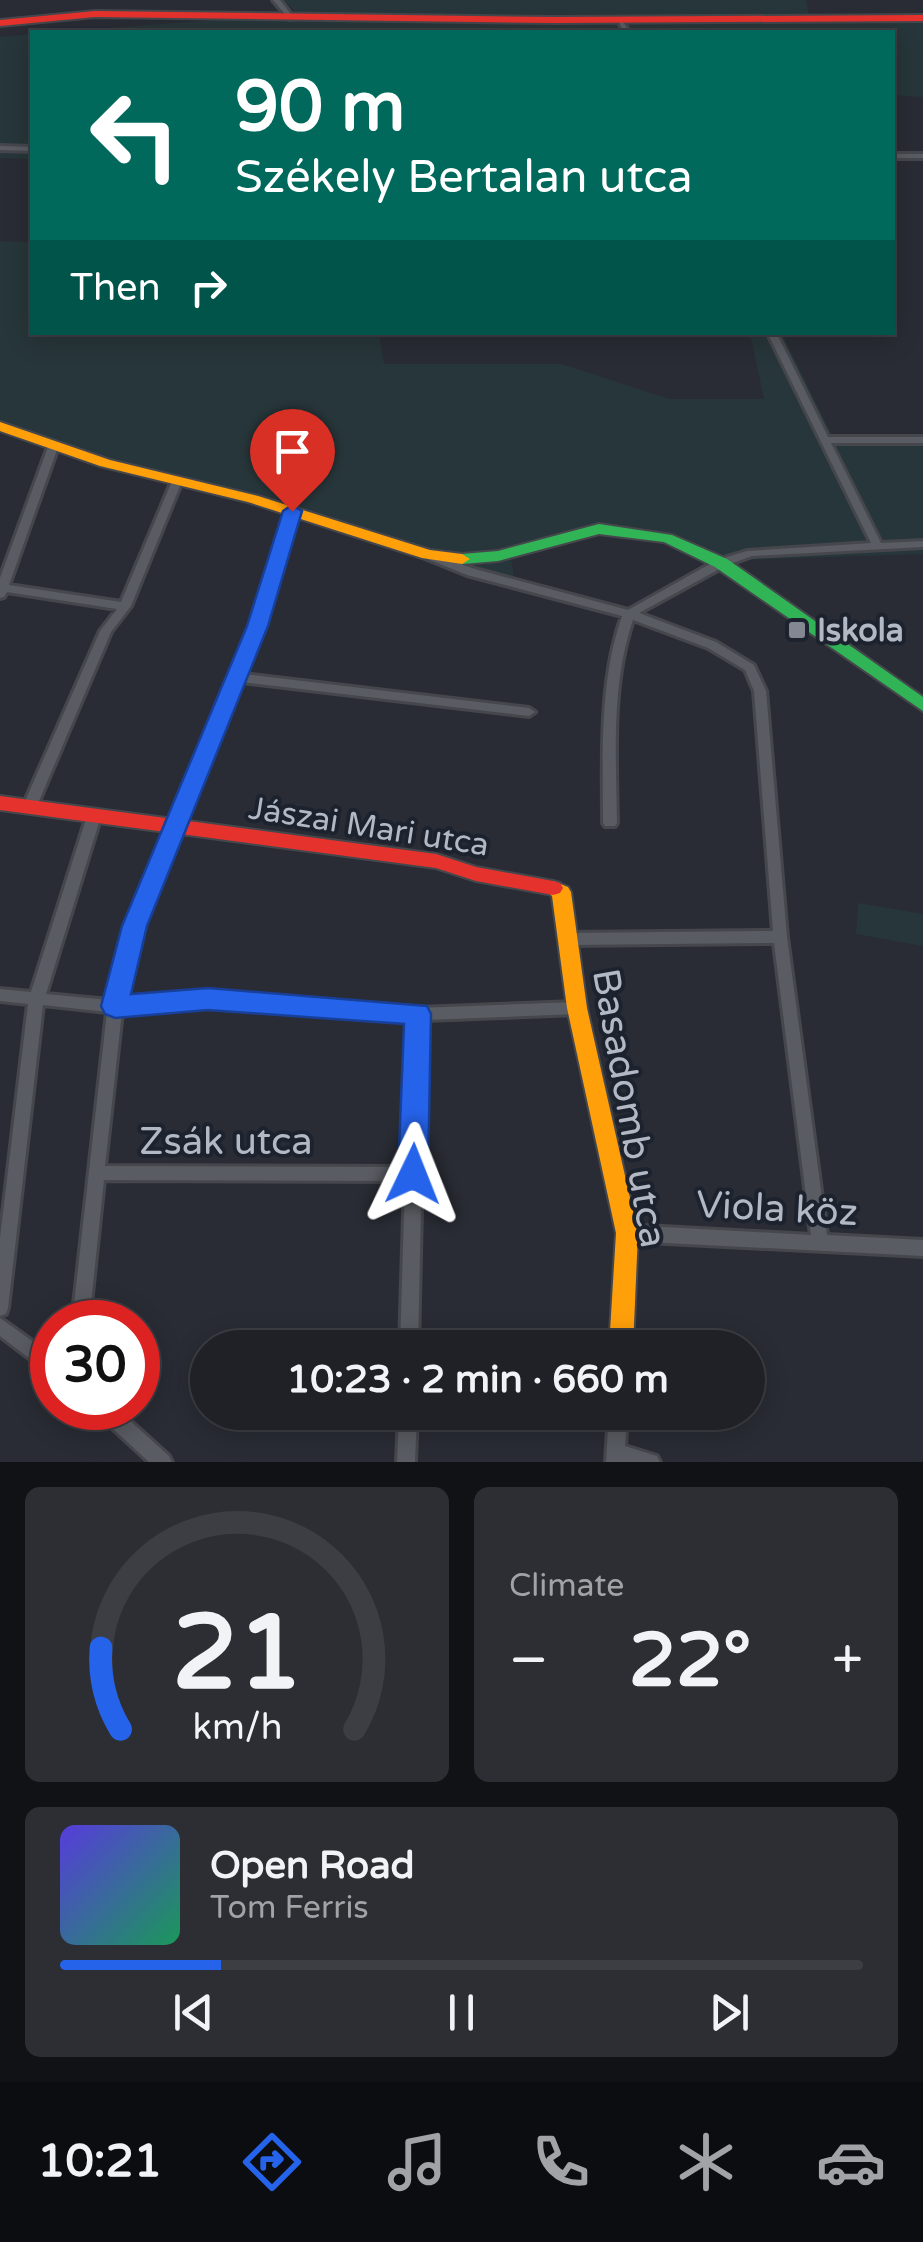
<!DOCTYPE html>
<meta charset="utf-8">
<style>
:root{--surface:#1f2127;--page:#2c2e33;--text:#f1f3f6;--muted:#a1a3a7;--line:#3c3e44;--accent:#2563eb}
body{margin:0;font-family:"Varela Round",sans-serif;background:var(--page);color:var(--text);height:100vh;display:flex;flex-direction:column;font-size:38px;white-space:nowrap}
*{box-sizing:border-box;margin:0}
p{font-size:32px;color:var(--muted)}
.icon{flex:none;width:55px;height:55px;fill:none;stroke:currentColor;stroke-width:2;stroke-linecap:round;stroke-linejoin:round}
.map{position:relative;height:1462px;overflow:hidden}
.sheet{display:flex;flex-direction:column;gap:25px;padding:25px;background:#111215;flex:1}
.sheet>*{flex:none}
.guide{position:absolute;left:30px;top:30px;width:865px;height:305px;border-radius:0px;box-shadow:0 5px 25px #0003,0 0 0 2px var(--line);background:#00695c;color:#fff;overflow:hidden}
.speed{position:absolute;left:30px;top:1300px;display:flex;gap:20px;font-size:50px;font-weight:700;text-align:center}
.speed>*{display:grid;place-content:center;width:130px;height:130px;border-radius:50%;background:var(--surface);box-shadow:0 5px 25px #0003,0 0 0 2px var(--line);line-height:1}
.speed .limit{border:15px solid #d22;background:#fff;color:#111}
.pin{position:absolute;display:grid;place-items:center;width:85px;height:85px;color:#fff;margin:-102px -42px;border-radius:50% 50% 50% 0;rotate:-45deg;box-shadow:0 0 10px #0007}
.pin .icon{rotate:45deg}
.me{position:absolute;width:110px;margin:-55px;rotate:2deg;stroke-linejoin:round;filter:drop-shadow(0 0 8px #0008)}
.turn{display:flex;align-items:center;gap:35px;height:210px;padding:0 40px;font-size:45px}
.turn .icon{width:130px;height:130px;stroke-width:2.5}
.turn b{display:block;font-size:70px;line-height:85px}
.then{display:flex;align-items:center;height:95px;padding:0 40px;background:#0003;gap:20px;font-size:38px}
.big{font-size:75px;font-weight:700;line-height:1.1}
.sheet .widget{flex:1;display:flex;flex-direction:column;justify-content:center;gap:15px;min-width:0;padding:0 35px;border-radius:15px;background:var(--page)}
.sheet .dial{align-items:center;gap:0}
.dial svg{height:260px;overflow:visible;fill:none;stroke:var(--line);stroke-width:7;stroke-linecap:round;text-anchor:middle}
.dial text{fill:var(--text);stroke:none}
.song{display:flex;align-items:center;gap:30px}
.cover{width:120px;height:120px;border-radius:15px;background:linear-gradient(135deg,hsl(250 70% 55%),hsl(150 70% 35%))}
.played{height:10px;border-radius:5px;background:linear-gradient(90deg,var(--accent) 20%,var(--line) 20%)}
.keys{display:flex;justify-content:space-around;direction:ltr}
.heat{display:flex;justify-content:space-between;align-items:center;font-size:55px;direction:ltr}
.sheet .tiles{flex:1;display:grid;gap:25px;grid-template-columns:1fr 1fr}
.widget:last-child{grid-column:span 2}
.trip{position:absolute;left:190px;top:1330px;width:575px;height:100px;border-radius:50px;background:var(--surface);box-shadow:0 5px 25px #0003,0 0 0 2px var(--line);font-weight:700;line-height:100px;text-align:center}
.menu{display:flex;height:160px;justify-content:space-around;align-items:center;background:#0c0d10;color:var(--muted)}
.menu .icon{width:70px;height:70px}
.menu .current{color:var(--accent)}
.menu b{font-size:45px;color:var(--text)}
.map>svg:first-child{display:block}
</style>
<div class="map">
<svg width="923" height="1462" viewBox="0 0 923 1462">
<rect width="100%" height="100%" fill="#292c34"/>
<path fill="#27363a" d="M 284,0 L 806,0 L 809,15 L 923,14 L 923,97 L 893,95 L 892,32 L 55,32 L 297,14 Z
M 32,34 L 32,159 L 0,158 L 0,37 Z
M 0,241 L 32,242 L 32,332 L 379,333 L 384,364 L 562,364 L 669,399 L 764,399 L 750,333 L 782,333 L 832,435 L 923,436 L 923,554 L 743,560 L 722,572 C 644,518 595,531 511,558 L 515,585 L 476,579 L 274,508 L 129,475 L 0,432 Z
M 858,903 L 923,914 L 923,946 L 856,934 Z"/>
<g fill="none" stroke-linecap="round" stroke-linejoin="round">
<g stroke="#45474d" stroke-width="6">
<path id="street" d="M 273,0 L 280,0 L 293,17 L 293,19 L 289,19 Z
M 618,19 L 622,19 L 629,32 L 623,32 Z
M 0,146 L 32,147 L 32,151 L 0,150 Z
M 892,154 L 923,154 L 923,158 L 892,158 Z
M 767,332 L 776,332 L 828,437 L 923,437 L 923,443 L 831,443 L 881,543 L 923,541 L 923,547 L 752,556 L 725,566 L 639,613 L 716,642 L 754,665 L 766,691 L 787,937 L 827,1235 L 923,1240 L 923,1256 L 627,1241 L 621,1238 L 619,1233 L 621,1228 L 627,1225 L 811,1235 L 774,943 L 568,945 L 563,943 L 561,939 L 563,935 L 568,933 L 773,931 L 754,691 L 745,670 L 708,648 L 633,620 C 611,684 616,756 617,823 L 615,826 L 605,826 L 603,823 C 603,754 599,682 622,616 L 467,575 L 425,558 L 423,556 L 429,552 L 433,554 L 475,569 L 628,610 L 717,560 L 747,551 L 871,543 Z
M 53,444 L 58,447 L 9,585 L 121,602 L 172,481 L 177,478 L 182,481 L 131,606 L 111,632 L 36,808 L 34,811 L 24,811 L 22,808 L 100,631 L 117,609 L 7,592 L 4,597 L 0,598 L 0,578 L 48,447 Z
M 292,508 L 297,511 L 264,626 L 244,674 L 529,708 L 535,712 L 529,716 L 241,682 L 141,926 L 124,1000 L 208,993 L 418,1008 L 577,1002 L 582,1004 L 584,1008 L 582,1012 L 577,1014 L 425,1020 L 418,1348 L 400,1348 L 405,1181 L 104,1180 L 89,1322 L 72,1322 L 107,1012 L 43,1005 L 8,1308 L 6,1314 L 0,1316 L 0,1238 L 28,1004 L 0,1001 L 0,989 L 31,992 L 87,816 L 89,813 L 99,813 L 101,816 L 46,994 L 109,1000 L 127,926 L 252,626 L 287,511 ZM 208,1005 L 410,1020 L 406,1167 L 105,1166 L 122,1012 Z
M 0,1318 L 52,1355 L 52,1373 L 46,1371 L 0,1336 Z
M 94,1408 L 116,1408 L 169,1456 L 172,1462 L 149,1462 L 97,1414 Z
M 399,1412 L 417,1412 L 415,1462 L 397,1462 Z
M 609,1412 L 627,1412 L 625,1446 L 657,1456 L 660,1462 L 606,1462 Z"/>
</g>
<g stroke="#45474d" stroke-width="4">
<path id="fast" d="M 599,524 L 672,535 L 727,559 L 923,697 L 923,711 L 715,567 L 664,542 L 599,534 L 498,561 L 462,564 L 454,559 L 462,554 L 498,551 Z"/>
</g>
<g stroke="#45474d" stroke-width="4">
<path id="slow" d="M 0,422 L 110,460 L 258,496 L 430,550 L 462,554 L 470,559 L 462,564 L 422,558 L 248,502 L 100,466 L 0,431 Z
M 553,881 L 568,887 L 571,892 L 587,1008 L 638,1233 L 633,1348 L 609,1348 L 616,1233 L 567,1008 L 552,896 L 543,888 L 546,883 Z"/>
</g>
<g stroke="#45474d" stroke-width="4">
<path id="jam" d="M 95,11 L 555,17 L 923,15 L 923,21 L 555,23 L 95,17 L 0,26 L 0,20 Z
M 0,796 L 436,854 L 476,867 L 553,881 L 560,883 L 563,888 L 560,893 L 553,895 L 476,881 L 436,868 L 0,810 Z"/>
</g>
<use href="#street" fill="#595c62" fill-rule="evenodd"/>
<use href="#fast" fill="#30b455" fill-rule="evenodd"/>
<use href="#slow" fill="#ff9f0a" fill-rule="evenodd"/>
<use href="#jam" fill="#e5322d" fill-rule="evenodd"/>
</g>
<path fill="#2563eb" stroke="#184099" stroke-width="2.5" d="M 292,505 L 302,511 L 268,626 L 147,926 L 131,994 L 208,988 L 427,1006 L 431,1014 L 428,1174 L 423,1184 L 413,1187 L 403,1184 L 398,1174 L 404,1024 L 208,1010 L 115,1018 L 105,1014 L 101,1006 L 122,926 L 247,626 L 283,511 Z"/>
<rect fill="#838792" stroke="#1d232e" stroke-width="4" x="787" y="620" width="20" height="20" rx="5"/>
<g text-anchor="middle" stroke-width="8" stroke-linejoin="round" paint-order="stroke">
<g font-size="32" font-weight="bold" fill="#b3b8c5" stroke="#1d232e" text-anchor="start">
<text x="817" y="641">Iskola</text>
</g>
<g font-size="32" fill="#b3b8c5" stroke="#1d232e">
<text transform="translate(369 826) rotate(9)" y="11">Jászai Mari utca</text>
</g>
<g font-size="38" fill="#b3b8c5" stroke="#1d232e">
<text transform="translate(630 1108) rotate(80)" y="13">Basadomb utca</text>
<text x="226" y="1154">Zsák utca</text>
<text transform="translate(777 1208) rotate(3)" y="13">Viola köz</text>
</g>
</g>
</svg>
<div class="speed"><div class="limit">30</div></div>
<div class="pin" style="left:292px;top:511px;background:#d93025"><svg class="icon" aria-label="arrive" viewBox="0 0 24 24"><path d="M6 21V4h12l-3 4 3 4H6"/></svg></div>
<svg class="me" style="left:413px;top:1174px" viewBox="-20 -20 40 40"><path d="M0-17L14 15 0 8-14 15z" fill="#2563eb" stroke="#fff" stroke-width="4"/></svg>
<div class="trip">10:23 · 2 min · 660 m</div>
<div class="guide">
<div class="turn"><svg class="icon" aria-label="left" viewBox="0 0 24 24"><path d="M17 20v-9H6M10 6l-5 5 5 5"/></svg><div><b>90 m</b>Székely Bertalan utca</div></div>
<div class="then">Then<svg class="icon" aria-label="right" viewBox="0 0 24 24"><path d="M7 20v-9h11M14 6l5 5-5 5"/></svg></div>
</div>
</div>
<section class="sheet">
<div class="tiles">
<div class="widget dial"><svg viewBox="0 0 100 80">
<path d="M14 69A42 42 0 1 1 86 69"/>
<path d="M14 69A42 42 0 0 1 8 44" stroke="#2563eb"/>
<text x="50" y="56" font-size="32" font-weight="700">21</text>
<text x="50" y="72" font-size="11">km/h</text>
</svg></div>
<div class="widget"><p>Climate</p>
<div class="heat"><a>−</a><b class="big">22°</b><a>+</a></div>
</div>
<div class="widget">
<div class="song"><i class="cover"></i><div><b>Open Road</b><p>Tom Ferris</p></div></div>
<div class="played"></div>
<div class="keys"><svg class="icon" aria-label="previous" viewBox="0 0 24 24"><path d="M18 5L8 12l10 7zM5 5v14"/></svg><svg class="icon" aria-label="pause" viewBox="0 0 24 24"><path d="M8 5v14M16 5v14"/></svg><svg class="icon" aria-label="next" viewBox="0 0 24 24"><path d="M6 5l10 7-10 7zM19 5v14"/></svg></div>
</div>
</div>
</section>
<nav class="menu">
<b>10:21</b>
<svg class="icon current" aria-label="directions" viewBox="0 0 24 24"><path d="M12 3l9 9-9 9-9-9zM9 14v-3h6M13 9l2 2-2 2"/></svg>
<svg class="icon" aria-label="music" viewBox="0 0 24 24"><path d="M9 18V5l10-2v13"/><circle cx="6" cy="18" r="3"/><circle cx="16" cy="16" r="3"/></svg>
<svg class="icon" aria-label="phone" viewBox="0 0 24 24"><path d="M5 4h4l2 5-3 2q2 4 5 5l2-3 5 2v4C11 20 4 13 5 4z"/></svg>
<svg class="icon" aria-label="climate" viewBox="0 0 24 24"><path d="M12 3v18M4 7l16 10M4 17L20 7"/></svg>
<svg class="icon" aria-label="car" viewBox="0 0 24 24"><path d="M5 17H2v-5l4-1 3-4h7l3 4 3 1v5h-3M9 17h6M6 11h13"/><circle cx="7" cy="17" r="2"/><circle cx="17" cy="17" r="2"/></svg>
</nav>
